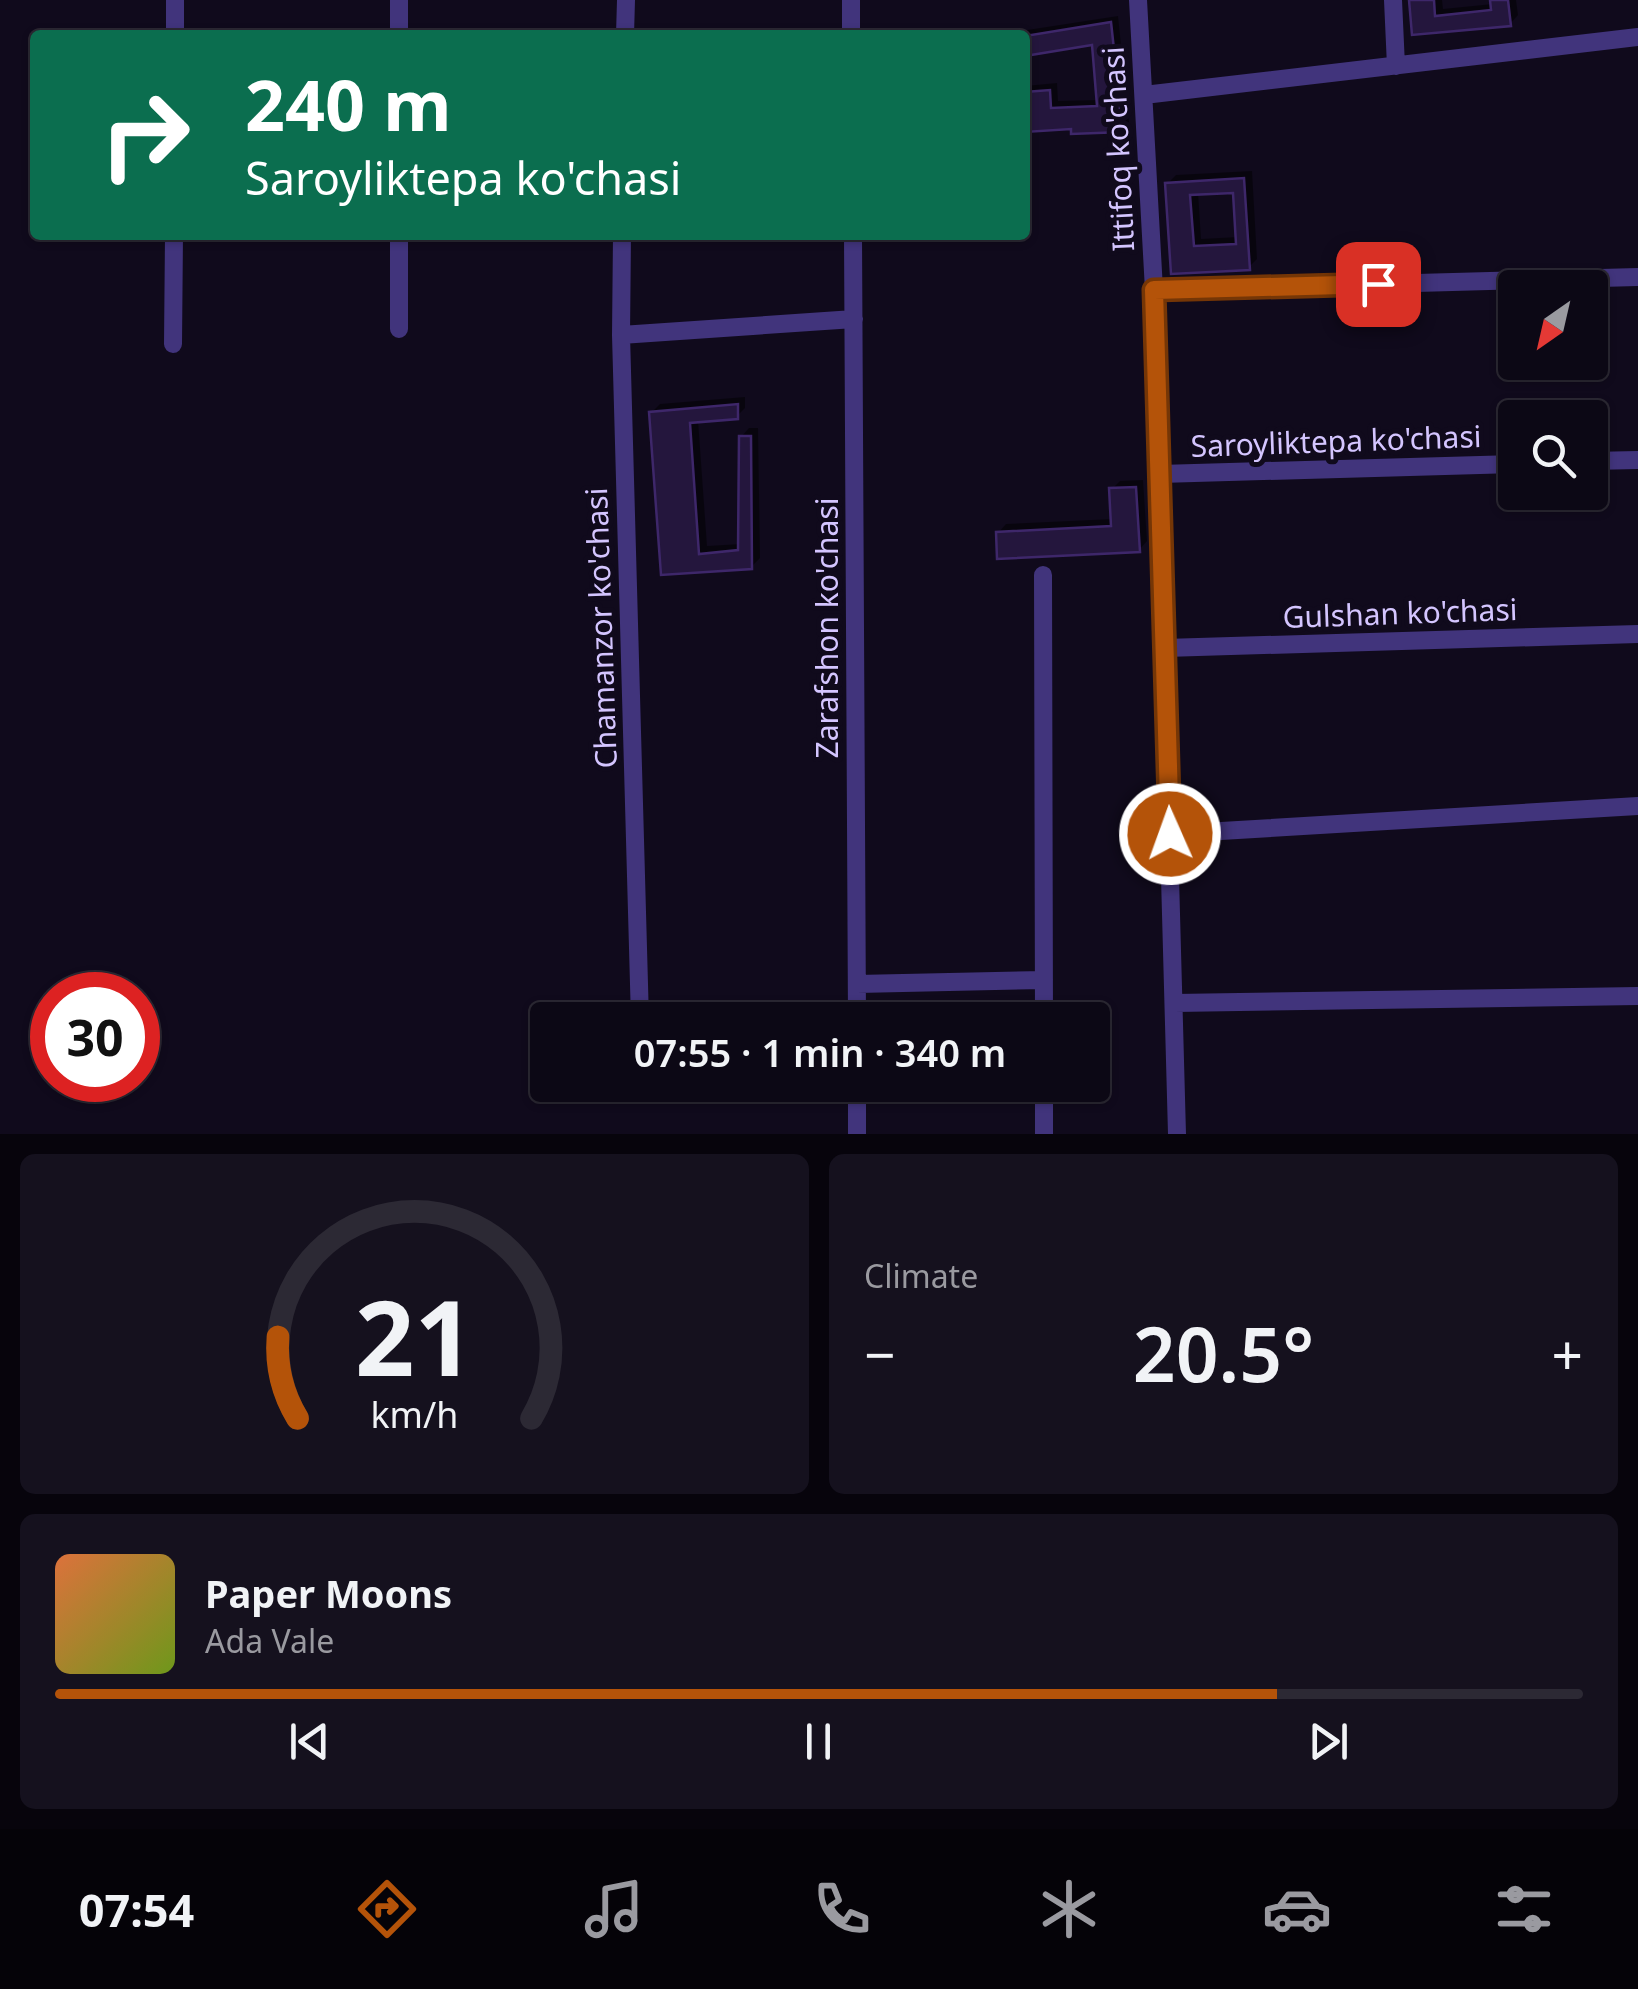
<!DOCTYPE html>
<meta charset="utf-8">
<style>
:root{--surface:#0c0815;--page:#15111e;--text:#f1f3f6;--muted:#9a9aa0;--line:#2c2934;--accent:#b45309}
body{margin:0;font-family:"Noto Sans",sans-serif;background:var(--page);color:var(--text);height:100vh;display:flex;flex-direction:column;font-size:38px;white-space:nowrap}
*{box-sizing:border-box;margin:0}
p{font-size:32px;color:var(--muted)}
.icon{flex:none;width:55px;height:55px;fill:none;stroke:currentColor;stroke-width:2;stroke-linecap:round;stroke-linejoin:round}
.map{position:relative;height:1134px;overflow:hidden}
.side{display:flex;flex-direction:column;gap:20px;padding:20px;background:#07040c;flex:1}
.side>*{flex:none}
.top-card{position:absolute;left:30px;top:30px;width:1000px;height:210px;border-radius:10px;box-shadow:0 2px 8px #0004,0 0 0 2px var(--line);background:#0b6e4f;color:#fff;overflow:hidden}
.needle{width:65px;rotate:214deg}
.buttons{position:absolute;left:1498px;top:270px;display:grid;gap:20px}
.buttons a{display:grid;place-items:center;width:110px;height:110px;border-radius:10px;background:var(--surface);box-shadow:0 2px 8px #0004,0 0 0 2px var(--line);font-size:50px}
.speed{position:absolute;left:30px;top:972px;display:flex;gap:20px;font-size:50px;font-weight:700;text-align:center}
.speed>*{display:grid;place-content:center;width:130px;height:130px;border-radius:50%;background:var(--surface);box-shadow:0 2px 8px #0004,0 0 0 2px var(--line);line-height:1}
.speed .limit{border:15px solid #d22;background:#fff;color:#111}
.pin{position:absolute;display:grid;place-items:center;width:85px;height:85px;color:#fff;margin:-42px;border-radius:20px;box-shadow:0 5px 15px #0006}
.me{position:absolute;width:110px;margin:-55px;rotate:358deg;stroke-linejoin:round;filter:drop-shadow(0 0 8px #0008)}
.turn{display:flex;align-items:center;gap:35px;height:210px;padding:0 50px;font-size:45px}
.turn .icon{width:130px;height:130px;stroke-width:2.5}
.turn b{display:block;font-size:70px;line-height:85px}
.big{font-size:75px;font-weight:600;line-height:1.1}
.side .tile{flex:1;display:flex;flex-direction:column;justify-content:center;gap:15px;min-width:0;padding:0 35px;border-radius:15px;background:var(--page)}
.side .dial{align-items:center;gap:0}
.dial svg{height:260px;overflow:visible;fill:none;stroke:var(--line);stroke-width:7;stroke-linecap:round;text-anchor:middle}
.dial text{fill:var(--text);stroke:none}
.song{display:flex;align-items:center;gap:30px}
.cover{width:120px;height:120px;border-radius:15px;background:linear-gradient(135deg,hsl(20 70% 55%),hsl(80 70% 35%))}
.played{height:10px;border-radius:5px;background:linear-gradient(90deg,var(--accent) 80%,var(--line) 80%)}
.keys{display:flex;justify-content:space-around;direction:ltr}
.heat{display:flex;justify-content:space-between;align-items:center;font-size:55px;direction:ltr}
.side .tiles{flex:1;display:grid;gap:20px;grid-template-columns:1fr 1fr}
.tile:last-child{grid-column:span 2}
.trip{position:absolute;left:530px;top:1002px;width:580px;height:100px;border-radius:10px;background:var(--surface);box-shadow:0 2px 8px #0004,0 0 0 2px var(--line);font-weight:600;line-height:100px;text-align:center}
.tab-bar{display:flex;height:160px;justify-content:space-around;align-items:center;background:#050308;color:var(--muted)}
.tab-bar .icon{width:70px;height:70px}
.tab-bar .active{color:var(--accent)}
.tab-bar b{font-size:45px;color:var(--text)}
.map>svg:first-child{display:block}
</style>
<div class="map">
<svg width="1638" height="1134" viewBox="0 0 1638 1134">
<rect width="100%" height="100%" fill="#100a1c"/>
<path fill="#0007" fill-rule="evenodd" d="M 1411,0 L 1442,0 L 1443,9 L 1493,4 L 1493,0 L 1516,0 L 1518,15 L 1510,24 L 1414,32 Z
M 1118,16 L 1129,122 L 1122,129 L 1073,126 L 1025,129 L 1025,86 L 1057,83 L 1058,101 L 1099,100 L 1094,42 L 1025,53 L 1025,35 L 995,35 Z
M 1252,171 L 1257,259 L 1249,267 L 1173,272 L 1167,184 L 1176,175 ZM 1235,190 L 1238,237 L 1201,239 L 1198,192 Z
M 871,235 L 983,235 L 871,238 Z
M 745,397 L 745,408 L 737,416 L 698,420 L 707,546 L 741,544 L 741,437 L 749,428 L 758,428 L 760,558 L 751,567 L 663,573 L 651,413 L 660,404 Z
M 1143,480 L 1147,541 L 1139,550 L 998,533 L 1006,524 L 1113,519 L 1112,489 L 1120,481 Z"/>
<path fill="#24163d" stroke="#3e276a" stroke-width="2.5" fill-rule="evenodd" d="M 1409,0 L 1434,0 L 1435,16 L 1491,10 L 1490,0 L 1508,0 L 1511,26 L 1412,35 Z
M 1111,22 L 1123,132 L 1071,134 L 1071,129 L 1025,132 L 1025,92 L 1050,90 L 1051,108 L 1097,106 L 1092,45 L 1025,56 L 1025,36 Z
M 1244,178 L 1250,270 L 1171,274 L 1165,183 ZM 1233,193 L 1236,244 L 1194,246 L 1190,195 Z
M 738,404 L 738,419 L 690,423 L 699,554 L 738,550 L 739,436 L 751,436 L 752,569 L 661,575 L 649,412 Z
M 1136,487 L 1140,552 L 997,559 L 996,532 L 1111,526 L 1109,488 Z"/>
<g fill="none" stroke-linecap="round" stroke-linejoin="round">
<path stroke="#41347c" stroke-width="18" d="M 399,0 L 399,35
M 851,0 L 851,35
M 1138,0 L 1154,290 L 1177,1134
M 1393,0 L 1396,66
M 175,35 L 175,0
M 625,35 L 626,0
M 1144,95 L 1638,37
M 399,235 L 399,329
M 622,235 L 621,335 L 640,1020
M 853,235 L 857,1020
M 1154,290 L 1638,277
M 621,335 L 854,319
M 173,344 L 174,235
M 1590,461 L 1638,460
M 1160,474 L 1515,464
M 1043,575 L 1044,1020
M 1165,648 L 1638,634
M 1170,834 L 1638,806
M 857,984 L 1044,980
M 1175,1003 L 1638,996
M 857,1085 L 857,1134
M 1044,1085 L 1044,1134"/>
</g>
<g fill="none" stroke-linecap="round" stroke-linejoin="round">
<g stroke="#753606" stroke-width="25">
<path id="route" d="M 1170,834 L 1154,290 L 1378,284"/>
</g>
<use href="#route" stroke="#b45309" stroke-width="18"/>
</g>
<g text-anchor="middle" stroke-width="10" stroke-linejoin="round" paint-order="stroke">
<g font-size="30" fill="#d4c5ff" stroke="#100a1c">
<text transform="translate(1119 149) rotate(-93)" y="10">Ittifoq ko'chasi</text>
<text transform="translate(1336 442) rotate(-2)" y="10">Saroyliktepa ko'chasi</text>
<text transform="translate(1400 614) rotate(-2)" y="10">Gulshan ko'chasi</text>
<text transform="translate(602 628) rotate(-92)" y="10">Chamanzor ko'chasi</text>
<text transform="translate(828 628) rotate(-90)" y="10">Zarafshon ko'chasi</text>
</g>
</g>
</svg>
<div class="buttons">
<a><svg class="needle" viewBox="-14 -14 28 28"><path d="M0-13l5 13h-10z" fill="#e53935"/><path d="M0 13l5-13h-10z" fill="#9a9aa0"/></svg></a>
<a><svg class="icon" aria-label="search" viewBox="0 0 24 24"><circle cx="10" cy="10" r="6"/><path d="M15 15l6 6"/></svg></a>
</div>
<div class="speed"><div class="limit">30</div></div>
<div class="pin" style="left:1378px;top:284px;background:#d93025"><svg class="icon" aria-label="arrive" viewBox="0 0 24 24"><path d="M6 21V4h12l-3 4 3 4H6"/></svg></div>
<svg class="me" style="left:1170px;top:834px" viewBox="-20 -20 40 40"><circle r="17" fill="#b45309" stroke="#fff" stroke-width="3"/><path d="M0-11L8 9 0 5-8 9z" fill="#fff"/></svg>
<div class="trip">07:55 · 1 min · 340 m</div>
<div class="top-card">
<div class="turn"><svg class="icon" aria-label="right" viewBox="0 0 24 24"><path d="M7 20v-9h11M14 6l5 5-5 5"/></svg><div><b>240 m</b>Saroyliktepa ko'chasi</div></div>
</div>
</div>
<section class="side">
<div class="tiles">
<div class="tile dial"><svg viewBox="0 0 100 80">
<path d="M14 69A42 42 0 1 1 86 69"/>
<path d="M14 69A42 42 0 0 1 8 44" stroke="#b45309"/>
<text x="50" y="56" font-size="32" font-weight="700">21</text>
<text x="50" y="72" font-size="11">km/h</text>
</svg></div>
<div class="tile"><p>Climate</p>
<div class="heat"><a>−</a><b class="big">20.5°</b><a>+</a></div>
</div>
<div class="tile">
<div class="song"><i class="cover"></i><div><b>Paper Moons</b><p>Ada Vale</p></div></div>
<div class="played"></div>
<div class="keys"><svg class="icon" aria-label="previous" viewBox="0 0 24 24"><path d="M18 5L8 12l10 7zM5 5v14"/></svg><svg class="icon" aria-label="pause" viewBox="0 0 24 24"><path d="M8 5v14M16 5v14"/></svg><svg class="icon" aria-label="next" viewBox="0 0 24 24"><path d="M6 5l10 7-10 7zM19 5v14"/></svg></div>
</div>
</div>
</section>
<nav class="tab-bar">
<b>07:54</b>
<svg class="icon active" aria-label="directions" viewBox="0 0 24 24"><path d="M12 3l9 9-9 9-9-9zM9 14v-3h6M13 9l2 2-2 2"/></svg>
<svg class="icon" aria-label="music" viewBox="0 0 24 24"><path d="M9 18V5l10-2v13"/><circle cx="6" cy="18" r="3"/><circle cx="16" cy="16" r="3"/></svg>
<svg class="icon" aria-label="phone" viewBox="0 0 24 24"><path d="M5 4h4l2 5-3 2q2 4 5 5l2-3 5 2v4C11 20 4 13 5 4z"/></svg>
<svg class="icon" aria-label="climate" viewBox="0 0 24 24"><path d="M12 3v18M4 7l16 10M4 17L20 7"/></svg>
<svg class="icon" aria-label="car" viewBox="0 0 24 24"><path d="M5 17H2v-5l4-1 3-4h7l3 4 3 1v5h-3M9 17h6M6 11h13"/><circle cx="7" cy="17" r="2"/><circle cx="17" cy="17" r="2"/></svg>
<svg class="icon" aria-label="filters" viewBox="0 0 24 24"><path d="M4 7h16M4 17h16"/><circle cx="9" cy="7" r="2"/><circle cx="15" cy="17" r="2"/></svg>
</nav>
